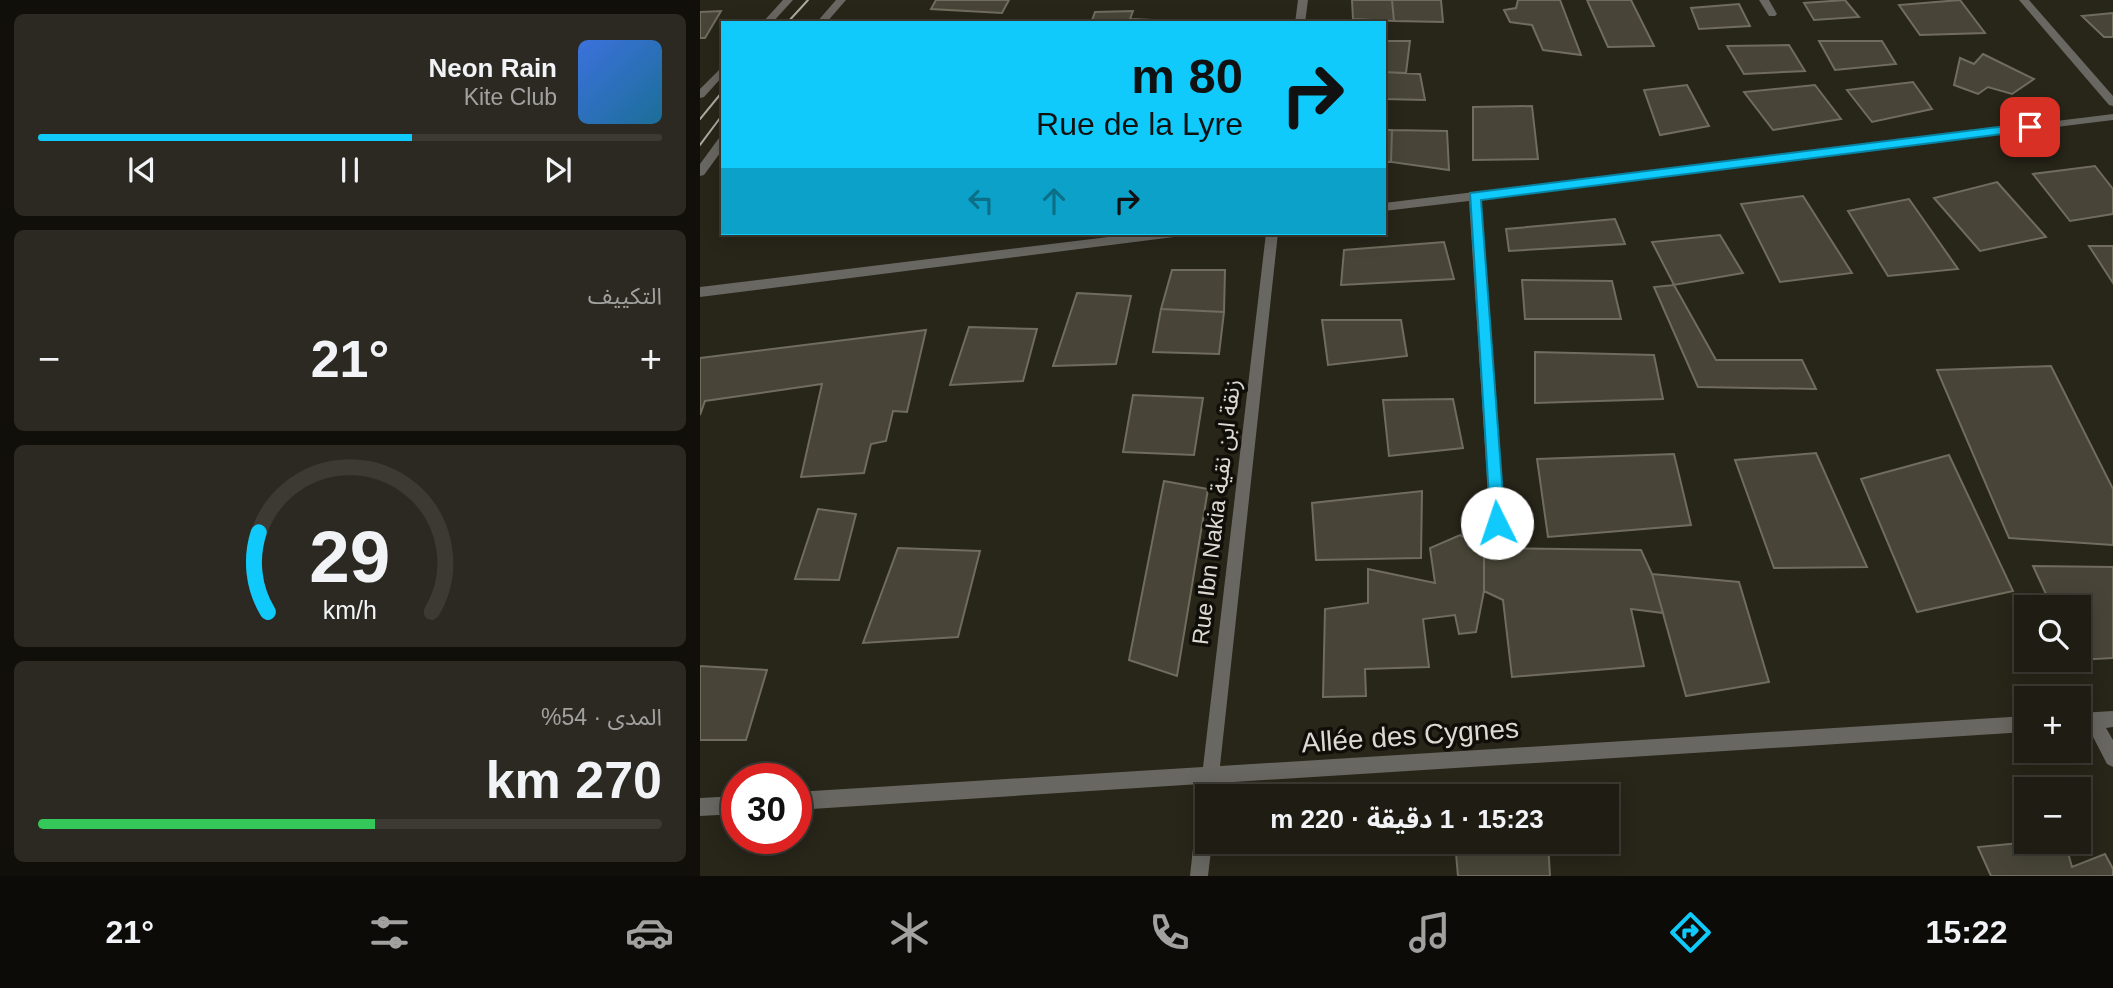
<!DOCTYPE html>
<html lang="ar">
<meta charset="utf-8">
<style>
:root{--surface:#1e1c13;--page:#2b2921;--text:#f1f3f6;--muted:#a1a1a0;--line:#3c3a33;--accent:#0fcafa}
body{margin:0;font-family:Arial,"Noto Sans Arabic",sans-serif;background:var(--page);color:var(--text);direction:rtl;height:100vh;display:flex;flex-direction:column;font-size:26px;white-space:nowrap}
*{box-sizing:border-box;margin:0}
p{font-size:23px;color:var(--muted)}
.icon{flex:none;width:38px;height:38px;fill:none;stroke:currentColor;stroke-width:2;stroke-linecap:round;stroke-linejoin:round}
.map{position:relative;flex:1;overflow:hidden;direction:ltr}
.details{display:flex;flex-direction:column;gap:14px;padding:14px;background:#100f0a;width:700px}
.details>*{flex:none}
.guide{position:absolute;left:21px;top:21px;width:665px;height:214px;border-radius:0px;box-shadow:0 4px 18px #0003,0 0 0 2px var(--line);direction:rtl;background:#0fcafa;color:#111;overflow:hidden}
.controls{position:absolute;left:1314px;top:595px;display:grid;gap:14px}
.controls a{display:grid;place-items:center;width:77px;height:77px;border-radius:0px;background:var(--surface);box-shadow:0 4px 18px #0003,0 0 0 2px var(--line);font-size:35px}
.speed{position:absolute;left:21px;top:763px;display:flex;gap:14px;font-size:35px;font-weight:700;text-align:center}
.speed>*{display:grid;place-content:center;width:91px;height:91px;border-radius:50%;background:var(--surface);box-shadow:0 4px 18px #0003,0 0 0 2px var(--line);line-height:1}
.speed .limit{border:10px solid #d22;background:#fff;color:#111}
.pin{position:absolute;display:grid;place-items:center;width:60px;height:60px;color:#fff;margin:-30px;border-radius:14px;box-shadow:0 4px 10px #0006}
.me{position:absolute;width:77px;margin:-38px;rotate:356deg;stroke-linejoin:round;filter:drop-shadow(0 0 5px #0008)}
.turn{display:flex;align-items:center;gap:24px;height:147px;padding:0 28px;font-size:32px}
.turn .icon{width:91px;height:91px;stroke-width:2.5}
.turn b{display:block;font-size:49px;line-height:60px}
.lanes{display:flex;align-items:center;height:66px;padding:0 28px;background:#0003;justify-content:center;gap:35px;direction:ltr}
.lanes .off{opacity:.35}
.big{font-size:52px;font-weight:700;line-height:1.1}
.details .card{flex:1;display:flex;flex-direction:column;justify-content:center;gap:10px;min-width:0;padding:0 24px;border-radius:10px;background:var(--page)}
.details .dial{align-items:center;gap:0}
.dial svg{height:182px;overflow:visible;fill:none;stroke:var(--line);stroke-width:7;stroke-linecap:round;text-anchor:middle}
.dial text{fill:var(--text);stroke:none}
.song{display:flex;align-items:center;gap:21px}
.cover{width:84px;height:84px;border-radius:10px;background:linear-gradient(135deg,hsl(220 70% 55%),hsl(200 70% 35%))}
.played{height:7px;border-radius:4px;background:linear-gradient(90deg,var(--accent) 60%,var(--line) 60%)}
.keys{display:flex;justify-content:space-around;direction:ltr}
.heat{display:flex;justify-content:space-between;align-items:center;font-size:38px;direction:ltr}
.charge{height:10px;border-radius:5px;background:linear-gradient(90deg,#34c759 54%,var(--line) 0)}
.trip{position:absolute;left:495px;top:784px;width:424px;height:70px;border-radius:0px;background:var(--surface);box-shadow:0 4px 18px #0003,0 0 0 2px var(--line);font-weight:700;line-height:70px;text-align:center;direction:rtl}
.dock{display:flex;height:112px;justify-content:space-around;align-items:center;background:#0c0b08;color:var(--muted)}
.dock .icon{width:49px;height:49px}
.dock .selected{color:var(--accent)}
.dock b{font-size:32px;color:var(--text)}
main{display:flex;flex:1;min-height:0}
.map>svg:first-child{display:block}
</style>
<main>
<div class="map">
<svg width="1413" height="876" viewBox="0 0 1413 876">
<rect width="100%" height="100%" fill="#282519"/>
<path fill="#484538" stroke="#706c5e" stroke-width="2" d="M 236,0 L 309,0 L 302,13 L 231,9 Z
M 652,0 L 692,0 L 694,21 L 653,19 Z
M 692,0 L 741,0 L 743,22 L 694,21 Z
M 818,0 L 860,0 L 881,55 L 843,50 L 832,25 L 810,22 L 804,10 L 816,8 Z
M 887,0 L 931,0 L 954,46 L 908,47 Z
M 1145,0 L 1159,17 L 1114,20 L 1104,3 Z
M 1260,0 L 1285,33 L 1220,35 L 1199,5 Z
M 1039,4 L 1050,26 L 999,29 L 991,8 Z
M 21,11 L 5,38 L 0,38 L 0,12 Z
M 433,11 L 430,19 L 501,22 L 391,23 L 395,12 Z
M 1413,13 L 1413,37 L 1404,37 L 1382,16 Z
M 684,41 L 710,41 L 706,73 L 684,72 Z
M 1119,41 L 1182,41 L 1196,64 L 1135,70 Z
M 1089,45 L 1105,71 L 1044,74 L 1027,46 Z
M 1283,54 L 1334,79 L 1312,94 L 1288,87 L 1278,94 L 1254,85 L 1260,58 L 1274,64 Z
M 684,72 L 720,74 L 725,100 L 684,99 Z
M 1213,82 L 1232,109 L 1172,122 L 1147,90 Z
M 987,85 L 1009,126 L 960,135 L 944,90 Z
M 1115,85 L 1141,119 L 1073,130 L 1044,92 Z
M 832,106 L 838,159 L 773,160 L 773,107 Z
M 684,130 L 692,130 L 691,162 L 684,162 Z
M 692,130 L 747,131 L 749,170 L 691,162 Z
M 1395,166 L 1413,189 L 1413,214 L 1370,221 L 1333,174 Z
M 1297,182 L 1346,237 L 1280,251 L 1234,198 Z
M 1103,196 L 1152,273 L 1080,282 L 1041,204 Z
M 1209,199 L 1258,269 L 1188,276 L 1148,211 Z
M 915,219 L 925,244 L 809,251 L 806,229 Z
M 1020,235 L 1043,273 L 974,285 L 952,242 Z
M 744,242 L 754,279 L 641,285 L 644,250 Z
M 1389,246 L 1413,246 L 1413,283 Z
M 472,270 L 525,270 L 524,312 L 461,309 Z
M 822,280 L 912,281 L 921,319 L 825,319 Z
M 974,285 L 1016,360 L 1102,360 L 1116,389 L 998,387 L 954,287 Z
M 377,293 L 431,296 L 416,364 L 353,366 Z
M 461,309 L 524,312 L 519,354 L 453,352 Z
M 622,320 L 701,320 L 707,356 L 628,365 Z
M 269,327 L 337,329 L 323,381 L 250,385 Z
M 226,330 L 207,412 L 193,411 L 186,441 L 171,444 L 164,473 L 101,477 L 122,384 L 5,401 L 0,415 L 0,358 Z
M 835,352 L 954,355 L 963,399 L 835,403 Z
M 1351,366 L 1413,489 L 1413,545 L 1309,538 L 1237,370 Z
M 433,395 L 503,398 L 494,455 L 423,452 Z
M 753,399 L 763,448 L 689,456 L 683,400 Z
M 1116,453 L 1167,567 L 1074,568 L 1035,460 Z
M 974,454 L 991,525 L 848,537 L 837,459 Z
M 1249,455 L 1313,591 L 1217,612 L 1161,479 Z
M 464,481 L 508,489 L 477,676 L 429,660 Z
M 722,491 L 721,558 L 616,560 L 612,503 Z
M 118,509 L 156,514 L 139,580 L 95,579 Z
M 760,535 L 784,548 L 784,591 L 776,632 L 759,634 L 755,615 L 723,619 L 729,667 L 665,669 L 666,696 L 623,697 L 625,609 L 668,603 L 668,569 L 735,583 L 730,548 Z
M 198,548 L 280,551 L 258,637 L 163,643 Z
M 784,548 L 941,550 L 952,574 L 963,613 L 931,609 L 944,666 L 812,677 L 803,600 L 784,591 Z
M 1333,566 L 1413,567 L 1413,658 L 1377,660 L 1379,607 L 1352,607 Z
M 952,574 L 1039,582 L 1069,682 L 986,696 Z
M 0,666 L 67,670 L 46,740 L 0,740 Z
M 755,842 L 848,842 L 850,876 L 758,876 Z
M 1330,842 L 1365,842 L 1372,867 L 1405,854 L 1413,869 L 1413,876 L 1291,876 L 1278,847 Z"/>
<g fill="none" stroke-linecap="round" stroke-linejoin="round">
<path fill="#686761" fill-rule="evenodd" d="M 598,0 L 608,0 L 605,23 L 595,23 Z
M 1059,0 L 1069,0 L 1077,14 L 1075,16 L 1069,16 Z
M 1319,0 L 1329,0 L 1413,96 L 1413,106 L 1409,105 Z
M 1413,114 L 1413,120 L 780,199 L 804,523 L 802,528 L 797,530 L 792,528 L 790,523 L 769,201 L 684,211 L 684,203 Z
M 441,233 L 480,233 L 474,237 L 0,297 L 0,287 Z
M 566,233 L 578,233 L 520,766 L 1326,716 L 1326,732 L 518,783 L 517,796 L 508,796 L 508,842 L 512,842 L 508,876 L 490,876 L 500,784 L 96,810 L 96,792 L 503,767 Z
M 1413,711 L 1413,727 L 1406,728 L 1413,740 L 1413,767 L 1407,764 L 1389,729 L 1379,729 L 1379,713 Z
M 37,796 L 37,814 L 0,816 L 0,798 Z"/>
<path fill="#686761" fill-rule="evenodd" d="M 83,0 L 93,0 L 72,23 L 62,23 Z
M 136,0 L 146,0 L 126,23 L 116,23 Z
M 23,66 L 23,76 L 4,97 L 0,98 L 0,89 Z
M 23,137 L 23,149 L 4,175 L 0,176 L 0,164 L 19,138 Z"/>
<path stroke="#adaaa2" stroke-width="2" d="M 87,23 L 108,0
M 0,119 L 23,91
M 0,145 L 23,114"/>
</g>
<path fill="#0fcafa" stroke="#0a83a2" stroke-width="2" d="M 1330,123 L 1334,124 L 1334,130 L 781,200 L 805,523 L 803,529 L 791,529 L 770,193 Z"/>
<g text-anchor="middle" stroke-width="7" stroke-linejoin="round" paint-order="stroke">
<g font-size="23" fill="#dbd9d2" stroke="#0f0e09">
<text transform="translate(516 512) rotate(-83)" y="8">Rue Ibn Nakia زنقة ابن نقية</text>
</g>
<g font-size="28" fill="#dbd9d2" stroke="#0f0e09">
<text transform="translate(710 735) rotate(-4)" y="10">Allée des Cygnes</text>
</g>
</g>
</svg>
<div class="controls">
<a><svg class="icon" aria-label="search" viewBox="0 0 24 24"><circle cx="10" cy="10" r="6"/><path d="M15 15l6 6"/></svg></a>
<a>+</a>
<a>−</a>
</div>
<div class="speed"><div class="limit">30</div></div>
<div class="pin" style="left:1330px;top:127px;background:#d93025"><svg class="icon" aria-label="arrive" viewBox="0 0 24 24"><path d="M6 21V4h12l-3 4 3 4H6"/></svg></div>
<svg class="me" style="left:797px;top:523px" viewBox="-20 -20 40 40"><circle r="19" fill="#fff"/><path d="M0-13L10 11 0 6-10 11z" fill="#0fcafa"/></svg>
<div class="trip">15:23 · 1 دقيقة · 220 m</div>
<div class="guide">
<div class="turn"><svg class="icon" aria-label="right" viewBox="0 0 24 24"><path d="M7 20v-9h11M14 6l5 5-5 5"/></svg><div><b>80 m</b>Rue de la Lyre</div></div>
<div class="lanes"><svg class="icon off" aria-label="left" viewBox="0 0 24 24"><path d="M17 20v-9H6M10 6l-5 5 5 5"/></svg><svg class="icon off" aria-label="ahead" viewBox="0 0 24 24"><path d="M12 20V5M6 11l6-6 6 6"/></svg><svg class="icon" aria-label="right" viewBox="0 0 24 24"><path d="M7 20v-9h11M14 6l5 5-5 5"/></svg></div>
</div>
</div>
<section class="details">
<div class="card">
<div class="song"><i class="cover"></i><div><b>Neon Rain</b><p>Kite Club</p></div></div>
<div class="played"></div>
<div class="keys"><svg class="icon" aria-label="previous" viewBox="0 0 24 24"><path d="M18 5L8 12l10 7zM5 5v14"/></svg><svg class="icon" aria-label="pause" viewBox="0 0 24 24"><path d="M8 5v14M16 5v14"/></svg><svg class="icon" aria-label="next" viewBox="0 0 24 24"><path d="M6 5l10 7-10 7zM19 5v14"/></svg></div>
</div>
<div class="card"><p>التكييف</p>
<div class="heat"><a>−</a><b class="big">21°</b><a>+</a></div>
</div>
<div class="card dial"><svg viewBox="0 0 100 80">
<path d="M14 69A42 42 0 1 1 86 69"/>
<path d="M14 69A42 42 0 0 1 10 34" stroke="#0fcafa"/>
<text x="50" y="56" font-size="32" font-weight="700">29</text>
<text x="50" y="72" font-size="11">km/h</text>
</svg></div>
<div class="card"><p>المدى · 54%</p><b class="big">270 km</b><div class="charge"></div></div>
</section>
</main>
<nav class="dock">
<b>15:22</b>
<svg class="icon selected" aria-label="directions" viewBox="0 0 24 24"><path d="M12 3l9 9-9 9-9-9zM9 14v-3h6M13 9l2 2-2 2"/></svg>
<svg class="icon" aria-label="music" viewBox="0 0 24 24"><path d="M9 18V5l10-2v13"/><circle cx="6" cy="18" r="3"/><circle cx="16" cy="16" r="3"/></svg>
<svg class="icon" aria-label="phone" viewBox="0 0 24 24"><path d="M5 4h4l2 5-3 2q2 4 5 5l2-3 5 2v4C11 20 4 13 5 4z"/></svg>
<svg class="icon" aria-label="climate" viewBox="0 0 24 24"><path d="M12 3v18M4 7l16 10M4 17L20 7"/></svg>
<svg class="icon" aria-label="car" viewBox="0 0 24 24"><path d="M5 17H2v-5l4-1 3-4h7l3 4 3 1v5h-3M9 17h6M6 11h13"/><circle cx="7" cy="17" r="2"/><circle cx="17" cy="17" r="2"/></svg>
<svg class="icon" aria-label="filters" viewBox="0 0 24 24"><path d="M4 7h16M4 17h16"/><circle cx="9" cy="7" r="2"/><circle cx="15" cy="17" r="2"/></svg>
<b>21°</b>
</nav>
